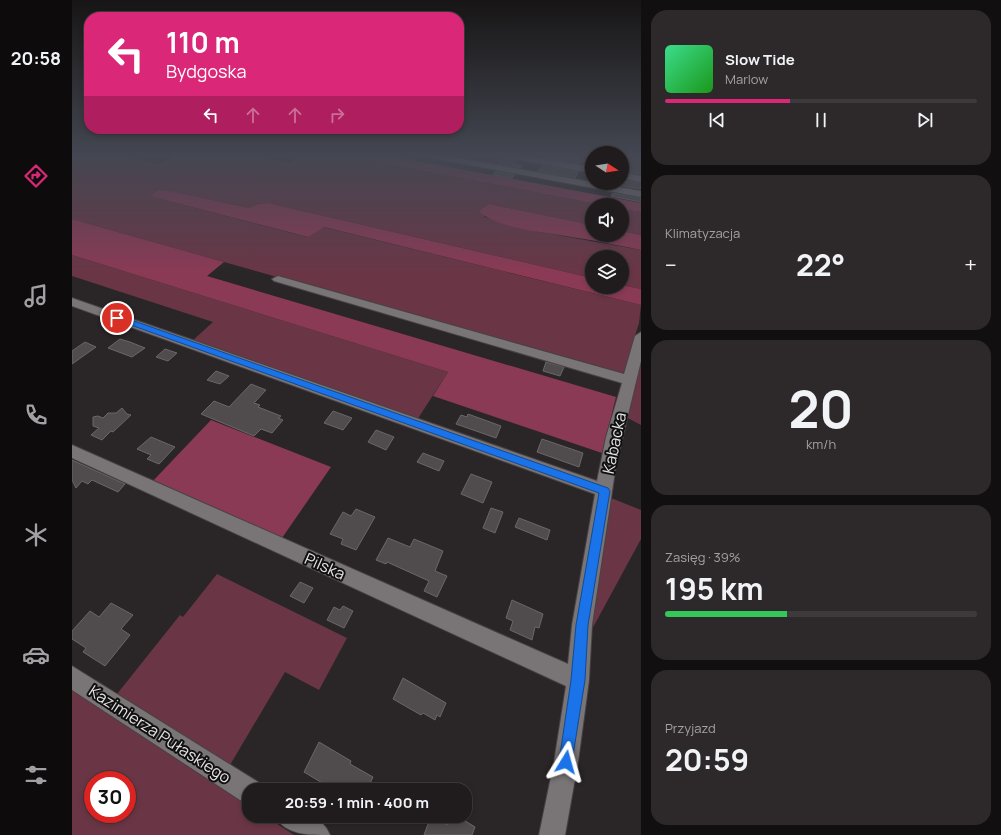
<!DOCTYPE html>
<html lang="pl">
<meta charset="utf-8">
<style>
:root{--surface:#201c1d;--page:#2d292a;--text:#f1f3f6;--muted:#a2a1a4;--line:#3d3a3b;--accent:#db2777}
body{margin:0;font-family:Manrope,sans-serif;background:var(--page);color:var(--text);height:100vh;display:flex;flex-direction:column;font-size:15px;white-space:nowrap}
*{box-sizing:border-box;margin:0}
p{font-size:13px;color:var(--muted)}
.icon{flex:none;width:22px;height:22px;fill:none;stroke:currentColor;stroke-width:2;stroke-linecap:round;stroke-linejoin:round}
.map{position:relative;flex:1;overflow:hidden}
.details{display:flex;flex-direction:column;gap:10px;padding:10px;background:#120f10;width:360px}
.details>*{flex:none}
.banner{position:absolute;left:12px;top:12px;width:380px;height:122px;border-radius:16px;box-shadow:0 2px 6px #0003,0 0 0 1px var(--line);background:#db2777;color:#fff;overflow:hidden}
.needle{width:26px;rotate:102deg}
.controls{position:absolute;left:513px;top:146px;display:grid;gap:8px}
.controls a{display:grid;place-items:center;width:44px;height:44px;border-radius:50%;background:var(--surface);box-shadow:0 2px 6px #0003,0 0 0 1px var(--line);font-size:20px}
.speed{position:absolute;left:12px;top:771px;display:flex;gap:8px;font-size:20px;font-weight:700;text-align:center}
.speed>*{display:grid;place-content:center;width:52px;height:52px;border-radius:50%;background:var(--surface);box-shadow:0 2px 6px #0003,0 0 0 1px var(--line);line-height:1}
.speed .limit{border:6px solid #d22;background:#fff;color:#111}
.pin{position:absolute;display:grid;place-items:center;width:34px;height:34px;color:#fff;margin:-17px;border:2px solid #fff;border-radius:50%;box-shadow:0 1px 4px #0007}
.me{position:absolute;width:44px;margin:-22px;rotate:8deg;stroke-linejoin:round;filter:drop-shadow(0 0 3px #0008)}
.turn{display:flex;align-items:center;gap:14px;height:84px;padding:0 16px;font-size:18px}
.turn .icon{width:52px;height:52px;stroke-width:2.5}
.turn b{display:block;font-size:28px;line-height:34px}
.lanes{display:flex;align-items:center;height:38px;padding:0 16px;background:#0003;justify-content:center;gap:20px;direction:ltr}
.lanes .off{opacity:.35}
.big{font-size:30px;font-weight:700;line-height:1.1}
.details .card{flex:1;display:flex;flex-direction:column;justify-content:center;gap:6px;min-width:0;padding:0 14px;border-radius:16px;background:var(--page)}
.details .dial{align-items:center;gap:0}
.dial b{font-size:52px;line-height:1}
.song{display:flex;align-items:center;gap:12px}
.cover{width:48px;height:48px;border-radius:6px;background:linear-gradient(135deg,hsl(150 70% 55%),hsl(120 70% 35%))}
.played{height:4px;border-radius:2px;background:linear-gradient(90deg,var(--accent) 40%,var(--line) 40%)}
.keys{display:flex;justify-content:space-around;direction:ltr}
.heat{display:flex;justify-content:space-between;align-items:center;font-size:22px;direction:ltr}
.charge{height:6px;border-radius:3px;background:linear-gradient(90deg,#34c759 39%,var(--line) 0)}
.trip{position:absolute;left:170px;top:783px;width:230px;height:40px;border-radius:16px;background:var(--surface);box-shadow:0 2px 6px #0003,0 0 0 1px var(--line);font-weight:700;line-height:40px;text-align:center}
main{display:flex;flex:1;min-height:0}
.dock{display:flex;flex-direction:column;width:72px;justify-content:space-around;align-items:center;background:#0d0b0c;color:var(--muted)}
.dock .icon{width:28px;height:28px}
.dock .on{color:var(--accent)}
.dock b{font-size:18px;color:var(--text)}
.map>svg:first-child{display:block}
</style>
<main>
<nav class="dock">
<b>20:58</b>
<svg class="icon on" aria-label="directions" viewBox="0 0 24 24"><path d="M12 3l9 9-9 9-9-9zM9 14v-3h6M13 9l2 2-2 2"/></svg>
<svg class="icon" aria-label="music" viewBox="0 0 24 24"><path d="M9 18V5l10-2v13"/><circle cx="6" cy="18" r="3"/><circle cx="16" cy="16" r="3"/></svg>
<svg class="icon" aria-label="phone" viewBox="0 0 24 24"><path d="M5 4h4l2 5-3 2q2 4 5 5l2-3 5 2v4C11 20 4 13 5 4z"/></svg>
<svg class="icon" aria-label="climate" viewBox="0 0 24 24"><path d="M12 3v18M4 7l16 10M4 17L20 7"/></svg>
<svg class="icon" aria-label="car" viewBox="0 0 24 24"><path d="M5 17H2v-5l4-1 3-4h7l3 4 3 1v5h-3M9 17h6M6 11h13"/><circle cx="7" cy="17" r="2"/><circle cx="17" cy="17" r="2"/></svg>
<svg class="icon" aria-label="filters" viewBox="0 0 24 24"><path d="M4 7h16M4 17h16"/><circle cx="9" cy="7" r="2"/><circle cx="15" cy="17" r="2"/></svg>
</nav>
<div class="map">
<svg width="569" height="835" viewBox="0 0 569 835">
<rect width="100%" height="100%" fill="#2a2627"/>
<path fill="#6a3646" fill-rule="evenodd" d="M 0,156 L 50,156 L 87,164 L 103,156 L 183,156 L 217,163 L 227,156 L 274,156 L 530,205 L 520,205 L 520,225 L 417,204 L 412,217 L 462,231 L 569,250 L 569,289 L 550,285 L 550,257 L 520,257 L 520,278 L 196,203 L 186,204 L 177,208 L 104,192 L 80,194 L 81,197 L 235,237 L 251,227 L 569,305 L 567,323 L 551,375 L 0,219 Z
M 550,209 L 569,212 L 569,235 L 550,231 Z
M 0,255 L 376,372 L 345,420 L 119,342 L 141,322 L 0,276 Z
M 568,366 L 569,366 L 569,425 L 552,416 Z
M 539,498 L 569,510 L 569,539 L 518,633 Z
M 145,574 L 275,638 L 247,690 L 213,672 L 158,765 L 45,694 L 108,615 L 111,617 Z
M 0,690 L 177,805 L 177,816 L 193,816 L 222,835 L 0,835 ZM 21,780 L 55,780 L 55,814 L 21,814 Z"/>
<path fill="#8b3a55" d="M 274,156 L 318,156 L 569,203 L 569,212 L 550,209 L 550,205 L 530,205 Z
M 88,190 L 104,192 L 177,208 L 186,204 L 196,203 L 520,278 L 520,287 L 550,287 L 550,285 L 569,289 L 569,305 L 252,227 L 236,237 L 81,197 L 80,194 Z
M 417,204 L 520,225 L 520,235 L 550,235 L 550,231 L 569,235 L 569,250 C 548,246 527,241 506,238 C 481,233 423,229 407,211 Z
M 0,219 L 152,262 L 135,276 L 544,397 L 530,453 L 361,396 L 376,372 L 0,255 Z
M 139,420 L 259,467 L 210,538 L 79,483 Z"/>
<path fill="#504b4c" stroke="#6b6667" d="M 478,156 L 495,156 L 513,159 L 510,164 L 476,158 Z
M 550,156 L 569,156 L 569,174 L 550,171 Z
M 430,157 L 444,160 L 441,164 L 451,166 L 449,168 L 426,164 Z
M 471,165 L 506,172 L 503,178 L 466,171 Z
M 424,171 L 443,175 L 440,178 L 421,175 Z
M 550,180 L 569,183 L 569,189 L 547,185 L 550,183 Z
M 541,193 L 569,198 L 569,202 L 539,196 Z
M 48,339 L 58,342 L 73,348 L 60,357 L 36,348 Z
M 13,342 L 24,347 L 0,364 L 0,351 Z
M 93,349 L 105,353 L 96,361 L 84,357 Z
M 474,362 L 492,367 L 488,376 L 471,371 Z
M 144,371 L 157,376 L 148,384 L 135,380 Z
M 179,384 L 194,390 L 182,403 L 188,405 L 186,407 L 209,416 L 206,418 L 211,420 L 200,433 L 189,429 L 182,436 L 129,414 L 142,401 L 157,407 Z
M 50,408 L 55,414 L 59,415 L 41,432 L 39,431 L 30,440 L 19,435 L 27,428 L 21,426 L 21,417 L 26,416 L 31,418 L 36,413 L 44,413 Z
M 261,411 L 280,418 L 271,430 L 252,423 Z
M 396,414 L 429,426 L 424,438 L 384,424 L 389,415 L 395,417 Z
M 304,430 L 322,437 L 314,450 L 296,442 Z
M 79,437 L 103,447 L 87,464 L 75,459 L 79,455 L 65,449 Z
M 470,439 L 511,453 L 507,467 L 465,452 Z
M 351,453 L 372,461 L 367,471 L 345,462 Z
M 0,460 L 53,484 L 46,492 L 20,480 L 16,484 L 10,481 L 4,488 L 0,480 Z
M 399,474 L 420,482 L 411,503 L 389,494 Z
M 419,508 L 431,512 L 423,533 L 411,528 Z
M 284,509 L 303,517 L 284,550 L 269,544 L 271,539 L 258,534 L 271,512 L 279,516 Z
M 447,518 L 478,530 L 475,540 L 443,527 Z
M 316,538 L 338,547 L 342,539 L 371,551 L 363,571 L 375,576 L 365,597 L 352,591 L 357,581 L 315,562 L 314,564 L 304,560 Z
M 228,582 L 241,588 L 232,603 L 218,596 Z
M 440,600 L 471,614 L 467,628 L 463,627 L 460,640 L 438,630 L 441,621 L 434,618 Z
M 39,603 L 61,615 L 49,629 L 58,635 L 33,666 L 11,652 L 14,648 L 0,639 L 0,631 L 18,611 L 27,617 Z
M 271,606 L 281,611 L 272,628 L 255,620 L 262,607 L 268,610 Z
M 331,678 L 374,703 L 368,717 L 365,715 L 363,720 L 351,713 L 349,715 L 321,699 Z
M 247,742 L 279,761 L 278,764 L 301,777 L 295,790 L 262,790 L 232,772 Z
M 359,816 L 375,825 L 378,816 L 385,816 L 403,827 L 400,835 L 352,835 Z"/>
<g fill="none" stroke-linecap="round" stroke-linejoin="round">
<g stroke="#464243" stroke-width="2">
<path id="minor" d="M 357,156 L 375,156 L 569,191 L 569,197 L 361,158 Z
M 435,156 L 454,156 L 520,167 L 520,173 L 439,158 Z
M 550,172 L 569,176 L 569,182 L 550,178 Z
M 206,276 L 552,374 L 563,336 L 569,332 L 569,361 L 544,465 L 520,625 L 517,680 L 506,762 L 493,835 L 467,835 L 482,762 L 494,686 L 0,458 L 0,445 L 496,664 L 500,625 L 523,494 L 0,306 L 0,298 L 525,481 L 534,437 L 550,383 L 202,281 L 200,279 Z
M 0,666 L 186,782 L 189,790 L 177,790 L 177,804 L 168,800 L 0,690 Z
M 203,816 C 225,816 248,811 258,835 C 236,835 213,835 203,816 Z"/>
</g>
<use href="#minor" fill="#797475" fill-rule="evenodd"/>
</g>
<linearGradient id="sky" x2="0" y2="1"><stop stop-color="#171515"/><stop offset="0.57" stop-color="#444752"/><stop offset="1" stop-color="#444752" stop-opacity="0"/></linearGradient>
<rect width="569" height="273" fill="url(#sky)"/>
<path fill="#1a73e8" stroke="#114b97" d="M 42,316 L 48,316 L 536,488 L 538,491 L 516,625 L 513,680 L 499,768 L 494,770 L 489,768 L 487,762 L 499,680 L 504,625 L 527,493 L 42,319 Z"/>
<g text-anchor="middle" stroke-width="4" stroke-linejoin="round" paint-order="stroke">
<g font-size="16" fill="#e6e3e4" stroke="#111010">
<text transform="translate(542 443) rotate(-78)" y="6">Kabacka</text>
<text transform="translate(253 566) rotate(24)" y="6">Pilska</text>
<text transform="translate(88 734) rotate(33)" y="6">Kazimierza Pułaskiego</text>
</g>
</g>
</svg>
<div class="controls">
<a><svg class="needle" viewBox="-14 -14 28 28"><path d="M0-13l5 13h-10z" fill="#e53935"/><path d="M0 13l5-13h-10z" fill="#a2a1a4"/></svg></a>
<a><svg class="icon" aria-label="sound" viewBox="0 0 24 24"><path d="M4 9h4l5-4v14l-5-4H4zM17 9q2 3 0 6"/></svg></a>
<a><svg class="icon" aria-label="layers" viewBox="0 0 24 24"><path d="M12 4l9 5-9 5-9-5zM3 14l9 5 9-5"/></svg></a>
</div>
<div class="speed"><div class="limit">30</div></div>
<div class="pin" style="left:45px;top:318px;background:#d93025"><svg class="icon" aria-label="arrive" viewBox="0 0 24 24"><path d="M6 21V4h12l-3 4 3 4H6"/></svg></div>
<svg class="me" style="left:494px;top:762px" viewBox="-20 -20 40 40"><path d="M0-17L14 15 0 8-14 15z" fill="#1a73e8" stroke="#fff" stroke-width="4"/></svg>
<div class="trip">20:59 · 1 min · 400 m</div>
<div class="banner">
<div class="turn"><svg class="icon" aria-label="left" viewBox="0 0 24 24"><path d="M17 20v-9H6M10 6l-5 5 5 5"/></svg><div><b>110 m</b>Bydgoska</div></div>
<div class="lanes"><svg class="icon" aria-label="left" viewBox="0 0 24 24"><path d="M17 20v-9H6M10 6l-5 5 5 5"/></svg><svg class="icon off" aria-label="ahead" viewBox="0 0 24 24"><path d="M12 20V5M6 11l6-6 6 6"/></svg><svg class="icon off" aria-label="ahead" viewBox="0 0 24 24"><path d="M12 20V5M6 11l6-6 6 6"/></svg><svg class="icon off" aria-label="right" viewBox="0 0 24 24"><path d="M7 20v-9h11M14 6l5 5-5 5"/></svg></div>
</div>
</div>
<section class="details">
<div class="card">
<div class="song"><i class="cover"></i><div><b>Slow Tide</b><p>Marlow</p></div></div>
<div class="played"></div>
<div class="keys"><svg class="icon" aria-label="previous" viewBox="0 0 24 24"><path d="M18 5L8 12l10 7zM5 5v14"/></svg><svg class="icon" aria-label="pause" viewBox="0 0 24 24"><path d="M8 5v14M16 5v14"/></svg><svg class="icon" aria-label="next" viewBox="0 0 24 24"><path d="M6 5l10 7-10 7zM19 5v14"/></svg></div>
</div>
<div class="card"><p>Klimatyzacja</p>
<div class="heat"><a>−</a><b class="big">22°</b><a>+</a></div>
</div>
<div class="card dial"><b>20</b><p>km/h</p></div>
<div class="card"><p>Zasięg · 39%</p><b class="big">195 km</b><div class="charge"></div></div>
<div class="card"><p>Przyjazd</p><b class="big">20:59</b></div>
</section>
</main>
